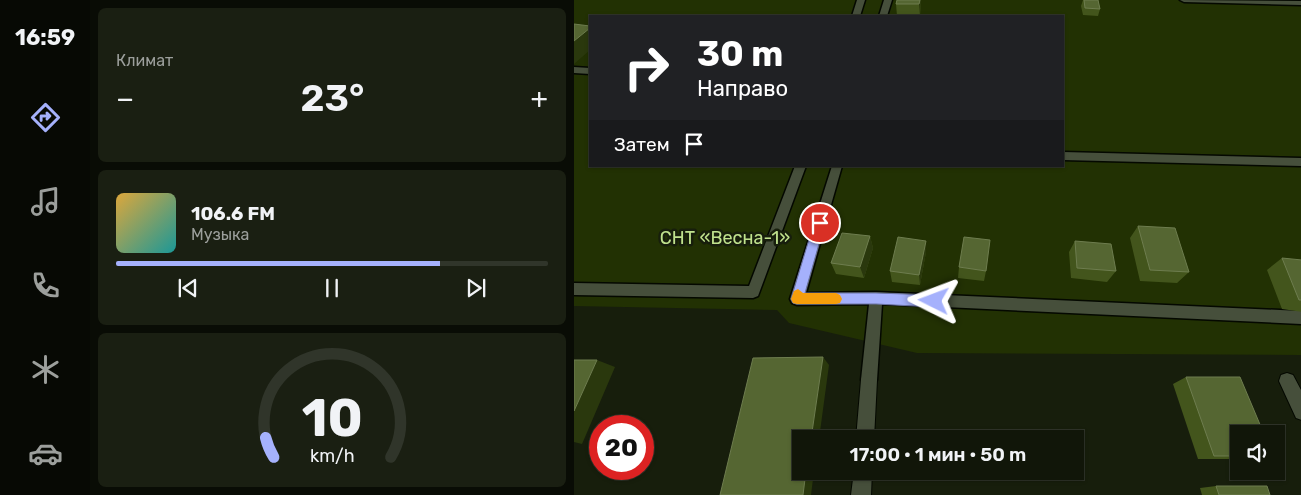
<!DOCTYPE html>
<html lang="ru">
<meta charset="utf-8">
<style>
:root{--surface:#111609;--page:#1a1f12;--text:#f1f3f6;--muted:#9c9f9c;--line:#30352a;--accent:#a5b1fc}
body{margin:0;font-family:Rubik,sans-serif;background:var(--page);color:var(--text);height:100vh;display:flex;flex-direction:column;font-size:19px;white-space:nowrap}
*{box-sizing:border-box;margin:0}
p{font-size:16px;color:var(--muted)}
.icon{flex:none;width:28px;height:28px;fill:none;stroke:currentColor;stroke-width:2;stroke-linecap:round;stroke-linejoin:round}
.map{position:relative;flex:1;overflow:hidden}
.drawer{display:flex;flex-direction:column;gap:8px;padding:8px;background:#090c05;width:484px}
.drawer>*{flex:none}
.guide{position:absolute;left:15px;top:15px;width:475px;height:152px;border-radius:0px;box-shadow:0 1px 4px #0004,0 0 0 1px var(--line);background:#202124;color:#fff;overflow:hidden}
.fabs{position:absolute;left:656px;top:425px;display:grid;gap:10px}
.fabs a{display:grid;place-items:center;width:55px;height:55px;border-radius:0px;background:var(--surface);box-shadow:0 1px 4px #0004,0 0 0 1px var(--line);font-size:25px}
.speed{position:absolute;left:15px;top:415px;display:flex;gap:10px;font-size:25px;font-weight:700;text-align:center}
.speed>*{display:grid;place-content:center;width:65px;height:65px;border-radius:50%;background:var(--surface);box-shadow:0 1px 4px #0004,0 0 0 1px var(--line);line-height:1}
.speed .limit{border:8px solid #d22;background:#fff;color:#111}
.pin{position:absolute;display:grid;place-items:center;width:42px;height:42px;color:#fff;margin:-21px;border:2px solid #fff;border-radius:50%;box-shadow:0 1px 5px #0007}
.me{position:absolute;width:55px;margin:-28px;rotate:273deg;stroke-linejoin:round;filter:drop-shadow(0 0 4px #0008)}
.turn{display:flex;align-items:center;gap:18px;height:105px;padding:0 25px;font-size:22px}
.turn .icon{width:65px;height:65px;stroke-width:2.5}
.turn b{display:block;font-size:35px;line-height:42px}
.then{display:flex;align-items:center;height:48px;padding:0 25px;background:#0003;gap:10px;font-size:19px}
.big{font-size:38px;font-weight:600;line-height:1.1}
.drawer .card{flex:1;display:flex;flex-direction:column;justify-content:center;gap:8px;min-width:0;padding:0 18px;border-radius:8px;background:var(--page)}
.drawer .dial{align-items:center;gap:0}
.dial svg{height:130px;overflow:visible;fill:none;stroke:var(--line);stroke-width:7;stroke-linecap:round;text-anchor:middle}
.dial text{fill:var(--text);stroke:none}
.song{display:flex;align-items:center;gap:15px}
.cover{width:60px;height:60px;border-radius:8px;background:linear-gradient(135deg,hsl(40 70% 55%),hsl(180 70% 35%))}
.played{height:5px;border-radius:2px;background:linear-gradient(90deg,var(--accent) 75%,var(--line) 75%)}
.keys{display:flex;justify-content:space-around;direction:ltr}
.heat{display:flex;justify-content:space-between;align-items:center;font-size:28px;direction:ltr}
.trip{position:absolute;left:218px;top:430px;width:292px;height:50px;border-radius:0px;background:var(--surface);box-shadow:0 1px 4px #0004,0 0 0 1px var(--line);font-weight:600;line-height:50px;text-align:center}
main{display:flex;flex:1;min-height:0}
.tabs{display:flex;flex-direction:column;width:90px;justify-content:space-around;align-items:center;background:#070904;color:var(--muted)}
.tabs .icon{width:35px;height:35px}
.tabs .current{color:var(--accent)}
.tabs b{font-size:22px;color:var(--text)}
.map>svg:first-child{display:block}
</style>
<main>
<nav class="tabs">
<b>16:59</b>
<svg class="icon current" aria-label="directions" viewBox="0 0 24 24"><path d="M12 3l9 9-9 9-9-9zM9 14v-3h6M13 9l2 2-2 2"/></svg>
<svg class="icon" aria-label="music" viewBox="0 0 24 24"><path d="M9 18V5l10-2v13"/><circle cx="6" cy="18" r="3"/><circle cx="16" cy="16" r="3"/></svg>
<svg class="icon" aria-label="phone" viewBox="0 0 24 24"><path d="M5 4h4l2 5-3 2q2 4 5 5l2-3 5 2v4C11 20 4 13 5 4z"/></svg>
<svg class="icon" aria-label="climate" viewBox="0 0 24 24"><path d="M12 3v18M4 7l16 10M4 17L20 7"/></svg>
<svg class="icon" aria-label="car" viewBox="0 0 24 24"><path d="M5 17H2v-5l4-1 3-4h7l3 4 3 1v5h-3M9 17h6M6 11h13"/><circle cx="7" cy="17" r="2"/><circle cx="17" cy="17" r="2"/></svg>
</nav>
<section class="drawer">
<div class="card"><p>Климат</p>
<div class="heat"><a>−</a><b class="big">23°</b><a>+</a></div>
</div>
<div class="card">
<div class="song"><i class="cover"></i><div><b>106.6 FM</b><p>Музыка</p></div></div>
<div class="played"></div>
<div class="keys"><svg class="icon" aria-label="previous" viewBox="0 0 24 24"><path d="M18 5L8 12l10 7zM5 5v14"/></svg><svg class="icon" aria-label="pause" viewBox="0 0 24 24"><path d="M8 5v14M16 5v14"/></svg><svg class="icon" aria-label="next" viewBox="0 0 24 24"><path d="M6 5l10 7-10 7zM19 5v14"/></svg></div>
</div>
<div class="card dial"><svg viewBox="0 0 100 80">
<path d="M14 69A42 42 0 1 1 86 69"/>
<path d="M14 69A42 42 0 0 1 9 57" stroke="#a5b1fc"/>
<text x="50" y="56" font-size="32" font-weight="700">10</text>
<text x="50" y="72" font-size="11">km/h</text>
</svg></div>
</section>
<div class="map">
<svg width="728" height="495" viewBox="0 0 728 495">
<rect width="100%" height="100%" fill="#171e0c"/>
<path fill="#223103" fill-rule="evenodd" d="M 0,0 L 727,0 L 727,355 L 343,353 L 215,323 L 203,310 L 0,306 ZM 16,16 L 489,16 L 489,166 L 16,166 Z"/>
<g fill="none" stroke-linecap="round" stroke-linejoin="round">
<g stroke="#040800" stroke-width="3">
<path id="service" d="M 283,0 L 291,0 L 286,16 L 278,16 Z
M 310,0 L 318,0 L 313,16 L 305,16 Z
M 606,0 L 728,1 L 728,5 L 610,2 Z
M 0,67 L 16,68 L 16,74 L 0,73 Z
M 489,152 L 728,158 L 728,166 L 489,160 Z
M 221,166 L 232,166 L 184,296 L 179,298 L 0,295 L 0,283 L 175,286 Z
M 258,166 L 268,166 L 232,293 L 302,292 L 728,311 L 728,324 L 308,304 L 303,380 L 300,385 L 295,388 L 290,385 L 287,380 L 295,304 L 223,305 L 218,303 L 216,299 Z"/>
</g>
<g stroke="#040800" stroke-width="2">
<path id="minor" d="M 295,372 L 301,374 L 303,380 L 300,439 L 282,439 L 287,380 L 289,374 Z
M 713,373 L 719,375 L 728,392 L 728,420 L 722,418 L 705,381 L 707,375 Z
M 280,471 L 298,471 L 297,495 L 277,495 Z"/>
</g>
<use href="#service" fill="#464f3b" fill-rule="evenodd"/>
<use href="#minor" fill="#464f3b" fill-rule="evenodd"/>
</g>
<path fill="#43551c" d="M 347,0 L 346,16 L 323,16 L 322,4 Z
M 509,0 L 524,0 L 526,9 L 524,16 L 509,15 L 507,6 Z
M 564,226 L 615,272 L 603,283 L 566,281 L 556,238 Z
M 296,236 L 299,248 L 290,278 L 262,274 L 257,263 Z
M 352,241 L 352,252 L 346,285 L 318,282 L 316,271 Z
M 501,241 L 542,271 L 533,282 L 497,278 L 495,252 Z
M 708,258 L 728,261 L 728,312 L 708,309 L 693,270 Z
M 385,267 L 412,271 L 410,281 L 384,278 Z
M 612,377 L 665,434 L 665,459 L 624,459 L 599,384 Z
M 642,486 L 696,495 L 628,495 L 626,488 Z"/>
<path fill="#2a380d" d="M 346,0 L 347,0 L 346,16 L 345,4 Z
M 16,28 L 16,50 L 0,64 L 0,41 Z
M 296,236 L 299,248 L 290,278 L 286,267 Z
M 352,241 L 352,252 L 346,285 L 345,275 Z
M 249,357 L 255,365 L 245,439 L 237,439 Z
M 23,360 L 41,367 L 8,444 L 0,442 L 0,411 Z
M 232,471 L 240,471 L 237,495 L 229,495 Z"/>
<path fill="#556632" stroke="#6e7d4f" d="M 323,0 L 346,0 L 345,4 L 322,4 Z
M 510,0 L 524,0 L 526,9 L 511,8 Z
M 0,24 L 16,26 L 16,28 L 0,41 Z
M 564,226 L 601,228 L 615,272 L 576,270 Z
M 268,233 L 296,236 L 286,267 L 257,263 Z
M 324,237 L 352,241 L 345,275 L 316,271 Z
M 390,237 L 416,240 L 412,271 L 385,267 Z
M 501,241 L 537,244 L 542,271 L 503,268 Z
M 708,258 L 728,260 L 728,300 L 725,300 Z
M 249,357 L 237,439 L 226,439 L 226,471 L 232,471 L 229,495 L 146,495 L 179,358 Z
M 0,360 L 23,360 L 0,411 Z
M 612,377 L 666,377 L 690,434 L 665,434 L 665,456 L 640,456 Z
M 642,486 L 693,486 L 696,495 L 645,495 Z"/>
<path fill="#a5b1fc" stroke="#6b73a4" d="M 246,219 L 251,223 L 231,293 L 302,293 L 360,295 L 364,297 L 366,301 L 364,305 L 360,307 L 302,304 L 223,304 L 219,303 L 217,299 L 240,223 Z"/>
<path fill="#f59e0b" d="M 224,289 L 229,293 L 262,293 L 266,295 L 268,299 L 266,303 L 262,304 L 223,304 L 219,303 L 217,299 L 220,291 Z"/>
<g text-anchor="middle" stroke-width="5" stroke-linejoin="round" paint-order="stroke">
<g font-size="18" fill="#c0e28d" stroke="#171e0c">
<text x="151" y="244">СНТ «Весна-1»</text>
</g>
</g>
</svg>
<div class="fabs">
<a><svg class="icon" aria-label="sound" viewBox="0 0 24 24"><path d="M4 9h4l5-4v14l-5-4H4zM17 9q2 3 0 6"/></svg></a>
</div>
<div class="speed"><div class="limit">20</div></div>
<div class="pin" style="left:246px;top:223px;background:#d93025"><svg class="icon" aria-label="arrive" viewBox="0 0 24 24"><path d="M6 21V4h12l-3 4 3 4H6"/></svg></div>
<svg class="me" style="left:360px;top:301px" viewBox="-20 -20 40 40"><path d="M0-17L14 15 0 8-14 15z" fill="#a5b1fc" stroke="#fff" stroke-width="4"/></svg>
<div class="trip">17:00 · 1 мин · 50 m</div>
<div class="guide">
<div class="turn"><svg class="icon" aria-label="right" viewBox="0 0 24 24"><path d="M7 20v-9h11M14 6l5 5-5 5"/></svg><div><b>30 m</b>Направо</div></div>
<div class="then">Затем<svg class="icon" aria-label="arrive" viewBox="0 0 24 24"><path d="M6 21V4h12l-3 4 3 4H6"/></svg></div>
</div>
</div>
</main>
